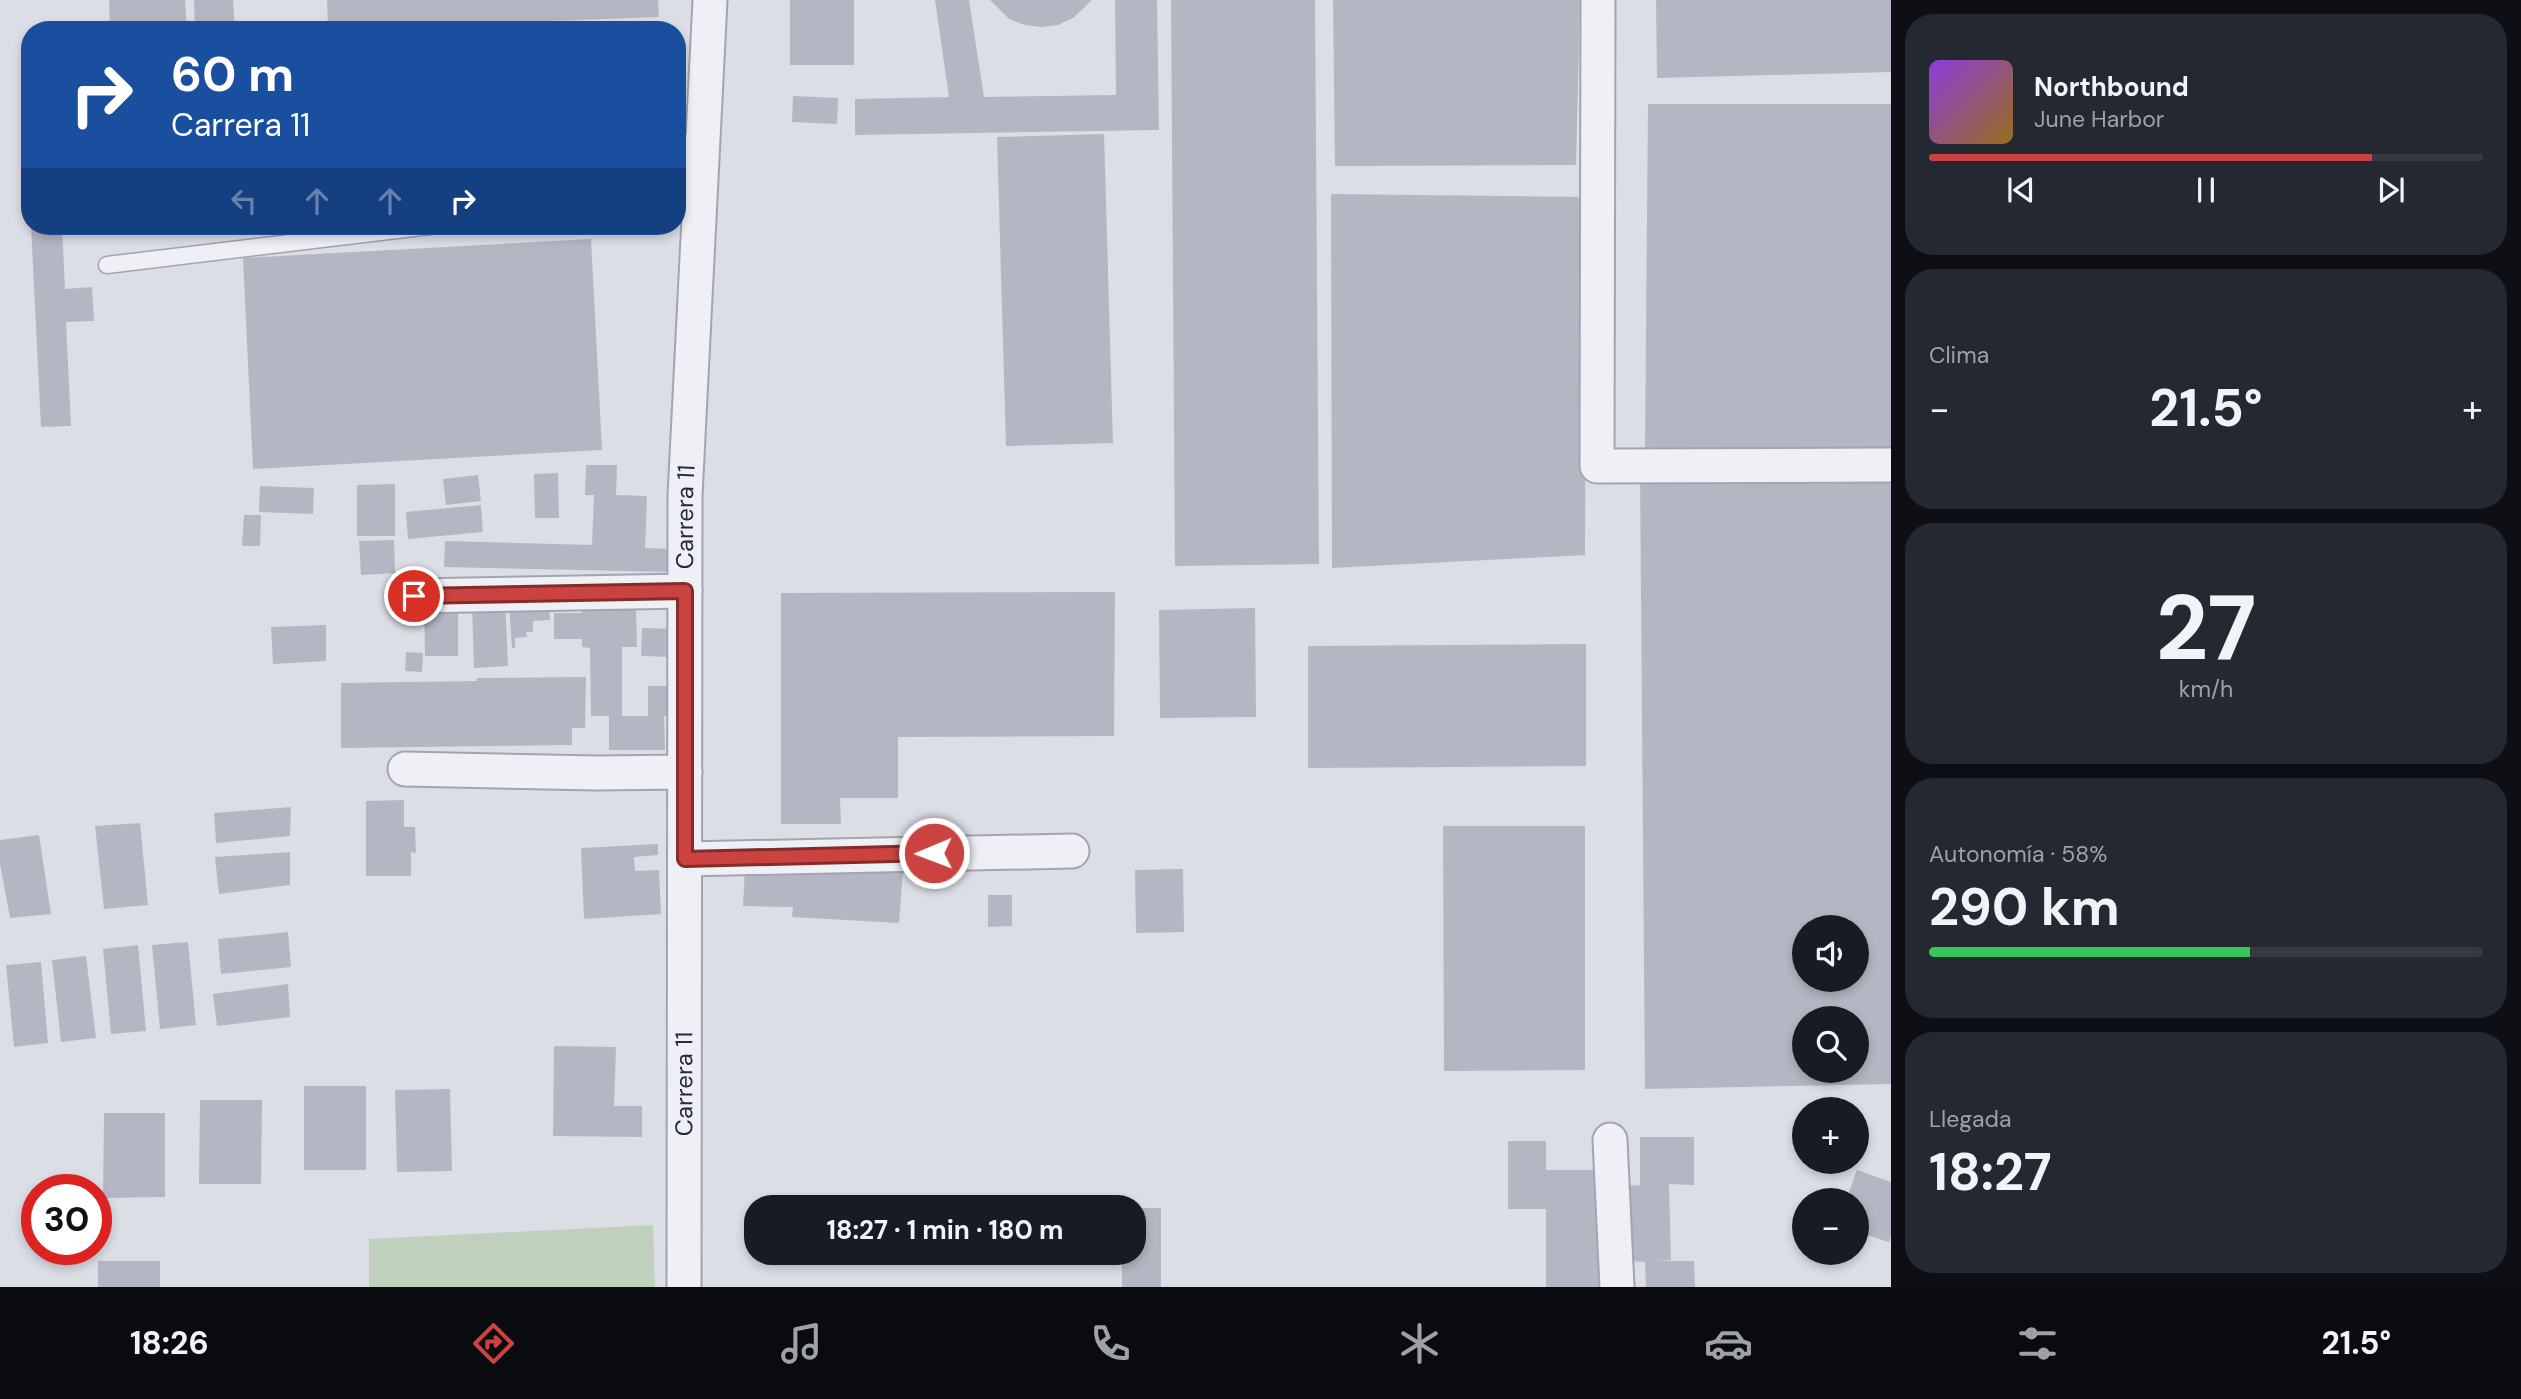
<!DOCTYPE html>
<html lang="es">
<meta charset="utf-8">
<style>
:root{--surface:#171b24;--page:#242831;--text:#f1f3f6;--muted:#9ea1a6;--line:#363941;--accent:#cb4341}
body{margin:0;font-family:"DM Sans",sans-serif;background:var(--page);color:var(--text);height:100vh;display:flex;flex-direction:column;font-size:26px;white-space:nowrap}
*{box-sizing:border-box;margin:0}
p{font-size:23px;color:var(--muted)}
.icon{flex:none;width:38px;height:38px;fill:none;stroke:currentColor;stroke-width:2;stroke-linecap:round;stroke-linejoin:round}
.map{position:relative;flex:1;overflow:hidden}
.drawer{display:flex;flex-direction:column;gap:14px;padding:14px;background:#0d0f14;width:630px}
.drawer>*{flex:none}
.guide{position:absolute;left:21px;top:21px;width:665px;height:214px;border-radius:28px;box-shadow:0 4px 10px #0003;background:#1a4fa0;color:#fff;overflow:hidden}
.tools{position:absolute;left:1792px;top:915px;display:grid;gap:14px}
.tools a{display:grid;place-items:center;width:77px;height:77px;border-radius:50%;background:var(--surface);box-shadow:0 4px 10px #0003;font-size:35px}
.speed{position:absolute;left:21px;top:1174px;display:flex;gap:14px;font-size:35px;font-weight:700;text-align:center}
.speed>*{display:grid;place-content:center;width:91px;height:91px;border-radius:50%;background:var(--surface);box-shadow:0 4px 10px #0003;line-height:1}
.speed .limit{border:10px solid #d22;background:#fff;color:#111}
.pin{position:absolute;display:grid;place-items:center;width:60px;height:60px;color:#fff;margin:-30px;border:4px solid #fff;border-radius:50%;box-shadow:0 2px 7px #0007}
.me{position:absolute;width:77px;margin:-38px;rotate:269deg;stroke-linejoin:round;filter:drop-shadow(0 0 5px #0008)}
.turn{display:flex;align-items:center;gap:24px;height:147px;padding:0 35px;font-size:32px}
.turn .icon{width:91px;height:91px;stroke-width:2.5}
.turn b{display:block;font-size:49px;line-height:60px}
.lanes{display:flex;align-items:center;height:66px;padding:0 35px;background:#0003;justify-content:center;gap:35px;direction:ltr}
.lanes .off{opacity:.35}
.big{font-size:52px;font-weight:700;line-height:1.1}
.drawer .card{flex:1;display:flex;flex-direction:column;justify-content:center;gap:10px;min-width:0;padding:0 24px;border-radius:28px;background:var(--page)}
.drawer .dial{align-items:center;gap:0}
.dial b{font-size:91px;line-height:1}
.song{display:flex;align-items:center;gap:21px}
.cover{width:84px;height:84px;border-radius:10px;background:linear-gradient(135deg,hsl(270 70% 55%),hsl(40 70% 35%))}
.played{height:7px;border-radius:4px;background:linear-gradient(90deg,var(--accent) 80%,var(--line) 80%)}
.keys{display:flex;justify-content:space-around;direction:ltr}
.heat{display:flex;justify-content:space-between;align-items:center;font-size:38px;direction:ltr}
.charge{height:10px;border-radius:5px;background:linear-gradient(90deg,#34c759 58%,var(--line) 0)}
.trip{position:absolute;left:744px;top:1195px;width:402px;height:70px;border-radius:28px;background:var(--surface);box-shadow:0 4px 10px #0003;font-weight:700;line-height:70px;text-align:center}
.dock{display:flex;height:112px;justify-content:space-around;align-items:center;background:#090b0e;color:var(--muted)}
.dock .icon{width:49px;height:49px}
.dock .current{color:var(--accent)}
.dock b{font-size:32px;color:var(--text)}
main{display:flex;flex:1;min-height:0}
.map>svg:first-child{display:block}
</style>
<main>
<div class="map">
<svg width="1891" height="1287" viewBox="0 0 1891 1287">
<rect width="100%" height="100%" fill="#dcdee6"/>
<path fill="#bfd0bd" d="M 653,1225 L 655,1287 L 369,1287 L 369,1239 Z"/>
<path fill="#b4b7c3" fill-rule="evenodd" d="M 109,0 L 185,0 L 187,30 L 110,30 Z
M 194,0 L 233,0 L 235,30 L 195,30 Z
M 327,0 L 658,0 L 659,17 L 328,29 Z
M 790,0 L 854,0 L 854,65 L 790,65 Z
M 935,0 L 969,0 L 984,97 L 1116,95 L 1115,0 L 1157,0 L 1159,130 L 855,135 L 855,99 L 949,97 Z
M 990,0 L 1092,0 L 1073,18 L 1058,25 L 1041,27 L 1025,25 L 1009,19 Z
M 1171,0 L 1315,0 L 1319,564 L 1175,566 Z
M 1333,0 L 1580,0 L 1576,165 L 1335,166 Z
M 1656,0 L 1891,0 L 1891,72 L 1657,78 Z
M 793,96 L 838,98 L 837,124 L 792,122 Z
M 1648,104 L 1891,104 L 1891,448 L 1645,448 Z
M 1104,134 L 1113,443 L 1006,446 L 997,137 Z
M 1331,194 L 1586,197 L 1585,555 L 1332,568 Z
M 31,226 L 62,226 L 65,289 L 92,287 L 94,321 L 66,322 L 71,426 L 41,427 Z
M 591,239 L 602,450 L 253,469 L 243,258 Z
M 586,465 L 617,465 L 616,495 L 647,496 L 645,548 L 673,549 L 672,572 L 444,567 L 445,541 L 592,545 L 594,495 L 585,495 Z
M 1640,470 L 1891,475 L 1891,1084 L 1645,1089 ZM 1804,928 L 1857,928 L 1857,980 L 1804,980 ZM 1804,1018 L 1857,1018 L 1857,1071 L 1804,1071 Z
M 558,473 L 559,518 L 535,518 L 534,474 Z
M 478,475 L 481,501 L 446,505 L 443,479 Z
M 395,484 L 395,536 L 357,536 L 357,485 Z
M 260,486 L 314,488 L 313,514 L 259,512 Z
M 481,505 L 483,532 L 408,539 L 406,512 Z
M 244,515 L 261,515 L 260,546 L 242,546 Z
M 394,540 L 395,573 L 361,575 L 359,541 Z
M 1115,592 L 1114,736 L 898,737 L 898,798 L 840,798 L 841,824 L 781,824 L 781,593 Z
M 458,599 L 458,656 L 425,656 L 424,600 Z
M 549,601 L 550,620 L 533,621 L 533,632 L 526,632 L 527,637 L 515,638 L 515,648 L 512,648 L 509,604 Z
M 505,602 L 508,666 L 474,668 L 472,603 Z
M 582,606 L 636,606 L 637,647 L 622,647 L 622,716 L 648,716 L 648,686 L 671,686 L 671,716 L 664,716 L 665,750 L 609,750 L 609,716 L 591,716 L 590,648 L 582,647 L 582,639 L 554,639 L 554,613 L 582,613 Z
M 1255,608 L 1256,717 L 1160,718 L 1159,610 Z
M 326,625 L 326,661 L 273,664 L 271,627 Z
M 642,628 L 674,629 L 673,657 L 641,656 Z
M 1586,644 L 1586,766 L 1308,768 L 1308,646 Z
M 406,652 L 423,653 L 422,672 L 405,671 Z
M 586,677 L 585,728 L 572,728 L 572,745 L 341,748 L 341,683 L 477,681 L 477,678 Z
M 404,800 L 404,827 L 415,827 L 416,853 L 411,852 L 411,876 L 366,876 L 366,801 Z
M 291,807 L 290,836 L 216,843 L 214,813 Z
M 140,823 L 148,905 L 104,909 L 95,826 Z
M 1443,826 L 1585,826 L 1585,1070 L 1444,1071 Z
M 39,835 L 51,914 L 10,918 L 0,864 L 0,840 Z
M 658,844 L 658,855 L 634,857 L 635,871 L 659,870 L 661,914 L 584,919 L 581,848 Z
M 290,852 L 290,885 L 219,894 L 215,857 Z
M 745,868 L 903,871 L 899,923 L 792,917 L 793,907 L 743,906 Z
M 1183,869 L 1184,932 L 1136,933 L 1135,870 Z
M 988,895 L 1012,895 L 1012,926 L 988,927 Z
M 288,932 L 291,967 L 221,974 L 218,939 Z
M 188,942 L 196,1025 L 160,1029 L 152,945 Z
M 138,945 L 146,1031 L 111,1034 L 103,949 Z
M 86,956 L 96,1038 L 61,1042 L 52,960 Z
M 41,962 L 48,1043 L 14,1047 L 6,965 Z
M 288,984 L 290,1017 L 217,1026 L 213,994 Z
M 554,1046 L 616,1047 L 614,1106 L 642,1106 L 642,1137 L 553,1136 Z
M 304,1086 L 366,1086 L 366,1170 L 304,1170 Z
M 450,1089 L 452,1171 L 397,1172 L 395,1090 Z
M 200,1100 L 262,1100 L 261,1184 L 199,1184 Z
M 104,1113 L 165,1113 L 165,1197 L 103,1198 Z
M 1640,1137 L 1694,1137 L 1694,1185 L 1669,1184 L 1671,1260 L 1657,1261 L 1694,1261 L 1695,1287 L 1646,1287 L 1645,1262 L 1626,1261 L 1624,1186 L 1640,1185 Z
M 1508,1141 L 1546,1141 L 1546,1170 L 1599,1170 L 1599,1287 L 1546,1287 L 1546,1209 L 1508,1209 Z
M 1857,1170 L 1891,1182 L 1891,1236 L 1889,1242 L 1857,1232 L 1857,1200 L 1846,1200 Z
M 1134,1208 L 1161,1208 L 1161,1287 L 1122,1287 L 1122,1253 L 1134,1253 Z
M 98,1261 L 160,1261 L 160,1287 L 98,1287 Z"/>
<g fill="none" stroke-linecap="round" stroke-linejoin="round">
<g stroke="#a2a5b0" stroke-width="19">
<path id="service" d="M 677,143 L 703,142
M 107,265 L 430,226"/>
</g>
<g stroke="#a2a5b0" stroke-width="37">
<g id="minor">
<path d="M 1598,0 L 1597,466 L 1891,465"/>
<path d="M 414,596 L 685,591"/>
<path d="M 405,769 L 597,773 L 685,772"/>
<path d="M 685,859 L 1072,851"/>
<path d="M 1610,1140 L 1617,1287"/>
<path id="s1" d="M 684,1287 L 685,496 L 710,0"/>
</g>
</g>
<use href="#service" stroke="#eff0f5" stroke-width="16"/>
<use href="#minor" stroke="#eff0f5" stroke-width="33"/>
</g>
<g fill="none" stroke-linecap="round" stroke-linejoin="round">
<g stroke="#842c2a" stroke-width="18">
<path id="route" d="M 414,596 L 685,591 L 685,859 L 934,853"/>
</g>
<use href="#route" stroke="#cb4341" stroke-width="12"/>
</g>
<g text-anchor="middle" stroke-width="6" stroke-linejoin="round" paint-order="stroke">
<g font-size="24" fill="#262b3c" stroke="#ebeef4">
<text dy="8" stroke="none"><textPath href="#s1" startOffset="770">Carrera 11</textPath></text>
<text dy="8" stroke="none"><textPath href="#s1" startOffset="203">Carrera 11</textPath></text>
</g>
</g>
</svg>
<div class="tools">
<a><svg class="icon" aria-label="sound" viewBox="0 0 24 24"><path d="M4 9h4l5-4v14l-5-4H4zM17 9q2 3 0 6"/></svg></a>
<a><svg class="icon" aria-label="search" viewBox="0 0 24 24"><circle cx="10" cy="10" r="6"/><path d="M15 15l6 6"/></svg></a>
<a>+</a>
<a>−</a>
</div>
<div class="speed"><div class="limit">30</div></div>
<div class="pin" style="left:414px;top:596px;background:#d93025"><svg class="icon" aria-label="arrive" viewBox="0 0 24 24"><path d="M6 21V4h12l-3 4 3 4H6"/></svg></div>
<svg class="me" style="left:934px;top:853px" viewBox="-20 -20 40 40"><circle r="17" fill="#cb4341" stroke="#fff" stroke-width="3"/><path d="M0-11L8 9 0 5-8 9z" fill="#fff"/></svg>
<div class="trip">18:27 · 1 min · 180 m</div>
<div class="guide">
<div class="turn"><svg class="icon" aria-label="right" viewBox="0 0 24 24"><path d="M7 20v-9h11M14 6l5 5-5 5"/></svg><div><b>60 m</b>Carrera 11</div></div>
<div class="lanes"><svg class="icon off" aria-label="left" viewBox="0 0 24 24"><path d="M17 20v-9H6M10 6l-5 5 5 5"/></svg><svg class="icon off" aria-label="ahead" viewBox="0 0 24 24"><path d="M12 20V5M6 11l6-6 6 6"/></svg><svg class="icon off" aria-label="ahead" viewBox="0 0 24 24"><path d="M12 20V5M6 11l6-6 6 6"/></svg><svg class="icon" aria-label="right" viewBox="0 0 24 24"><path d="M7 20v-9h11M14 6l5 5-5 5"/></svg></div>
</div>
</div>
<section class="drawer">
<div class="card">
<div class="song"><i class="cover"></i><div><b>Northbound</b><p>June Harbor</p></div></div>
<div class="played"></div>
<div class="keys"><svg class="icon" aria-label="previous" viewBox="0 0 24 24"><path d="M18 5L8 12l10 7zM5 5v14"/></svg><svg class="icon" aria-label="pause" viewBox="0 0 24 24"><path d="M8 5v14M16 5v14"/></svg><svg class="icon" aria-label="next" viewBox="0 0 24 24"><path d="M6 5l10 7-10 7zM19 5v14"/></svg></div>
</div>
<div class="card"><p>Clima</p>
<div class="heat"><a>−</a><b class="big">21.5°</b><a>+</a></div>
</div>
<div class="card dial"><b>27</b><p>km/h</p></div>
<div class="card"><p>Autonomía · 58%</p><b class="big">290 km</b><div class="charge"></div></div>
<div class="card"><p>Llegada</p><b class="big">18:27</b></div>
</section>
</main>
<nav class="dock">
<b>18:26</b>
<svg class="icon current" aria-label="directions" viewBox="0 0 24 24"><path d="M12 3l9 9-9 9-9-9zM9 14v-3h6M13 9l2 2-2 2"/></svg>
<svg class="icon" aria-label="music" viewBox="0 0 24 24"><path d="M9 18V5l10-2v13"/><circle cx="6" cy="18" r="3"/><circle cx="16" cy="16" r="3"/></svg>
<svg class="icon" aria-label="phone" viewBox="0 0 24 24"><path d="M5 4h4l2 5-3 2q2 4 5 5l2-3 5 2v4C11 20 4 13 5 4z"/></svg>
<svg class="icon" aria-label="climate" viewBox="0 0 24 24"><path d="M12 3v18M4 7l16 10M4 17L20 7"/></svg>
<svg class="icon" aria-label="car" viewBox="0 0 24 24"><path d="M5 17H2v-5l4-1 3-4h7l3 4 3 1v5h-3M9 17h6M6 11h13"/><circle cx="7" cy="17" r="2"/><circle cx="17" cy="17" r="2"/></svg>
<svg class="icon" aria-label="filters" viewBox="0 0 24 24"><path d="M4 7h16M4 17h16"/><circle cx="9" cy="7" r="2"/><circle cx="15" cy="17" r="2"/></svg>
<b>21.5°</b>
</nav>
